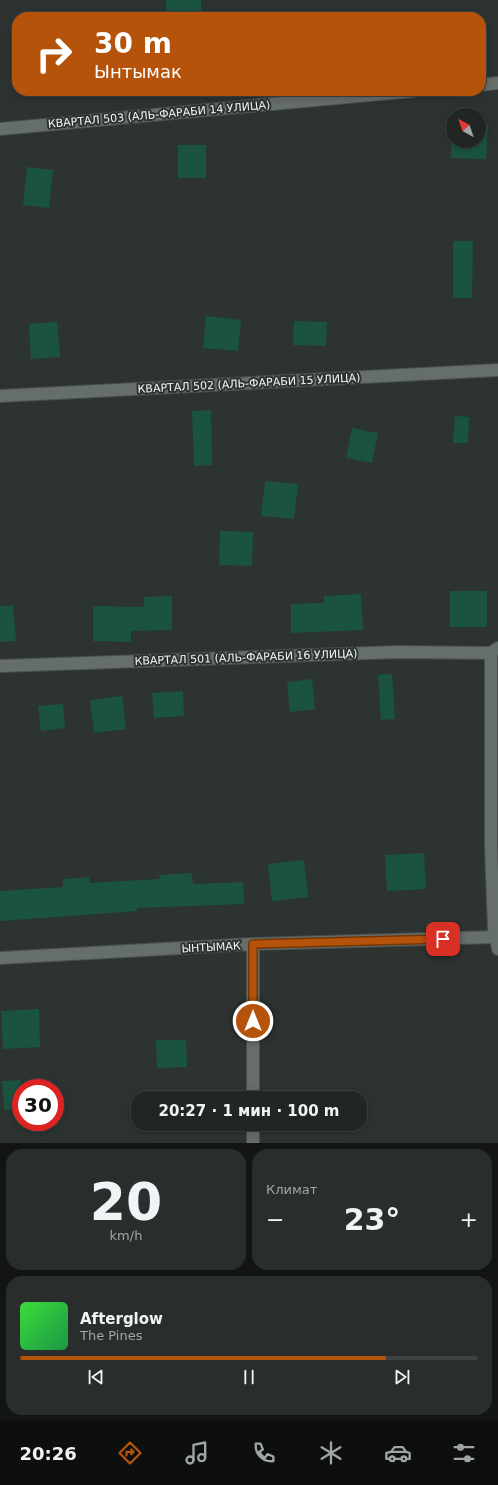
<!DOCTYPE html>
<html lang="ru">
<meta charset="utf-8">
<style>
:root{--surface:#212624;--page:#292e2c;--text:#f1f3f6;--muted:#a2a5a6;--line:#3e4341;--accent:#b45309}
body{margin:0;font-family:"DejaVu Sans",sans-serif;background:var(--page);color:var(--text);height:100vh;display:flex;flex-direction:column;font-size:15px;white-space:nowrap}
*{box-sizing:border-box;margin:0}
p{font-size:13px;color:var(--muted)}
.icon{flex:none;width:22px;height:22px;fill:none;stroke:currentColor;stroke-width:2;stroke-linecap:round;stroke-linejoin:round}
.map{position:relative;height:1143px;overflow:hidden}
.panel{display:flex;flex-direction:column;gap:6px;padding:6px;background:#121514;flex:1}
.panel>*{flex:none}
.top-card{position:absolute;left:12px;top:12px;width:474px;height:84px;border-radius:16px;box-shadow:0 2px 10px #0003,0 0 0 1px var(--line);background:#b45309;color:#fff;overflow:hidden}
.needle{width:26px;rotate:320deg}
.buttons{position:absolute;left:446px;top:108px;display:grid;gap:8px}
.buttons a{display:grid;place-items:center;width:40px;height:40px;border-radius:50%;background:var(--surface);box-shadow:0 2px 10px #0003,0 0 0 1px var(--line);font-size:20px}
.speed{position:absolute;left:12px;top:1079px;display:flex;gap:8px;font-size:20px;font-weight:700;text-align:center}
.speed>*{display:grid;place-content:center;width:52px;height:52px;border-radius:50%;background:var(--surface);box-shadow:0 2px 10px #0003,0 0 0 1px var(--line);line-height:1}
.speed .limit{border:6px solid #d22;background:#fff;color:#111}
.pin{position:absolute;display:grid;place-items:center;width:34px;height:34px;color:#fff;margin:-17px;border-radius:8px;box-shadow:0 2px 6px #0006}
.me{position:absolute;width:44px;margin:-22px;rotate:0deg;stroke-linejoin:round;filter:drop-shadow(0 0 3px #0008)}
.turn{display:flex;align-items:center;gap:14px;height:84px;padding:0 16px;font-size:18px}
.turn .icon{width:52px;height:52px;stroke-width:2.5}
.turn b{display:block;font-size:28px;line-height:34px}
.big{font-size:30px;font-weight:700;line-height:1.1}
.panel .widget{flex:1;display:flex;flex-direction:column;justify-content:center;gap:6px;min-width:0;padding:0 14px;border-radius:16px;background:var(--page)}
.panel .dial{align-items:center;gap:0}
.dial b{font-size:52px;line-height:1}
.song{display:flex;align-items:center;gap:12px}
.cover{width:48px;height:48px;border-radius:6px;background:linear-gradient(135deg,hsl(120 70% 55%),hsl(140 70% 35%))}
.played{height:4px;border-radius:2px;background:linear-gradient(90deg,var(--accent) 80%,var(--line) 80%)}
.keys{display:flex;justify-content:space-around;direction:ltr}
.heat{display:flex;justify-content:space-between;align-items:center;font-size:22px;direction:ltr}
.panel .tiles{flex:1;display:grid;gap:6px;grid-template-columns:1fr 1fr}
.widget:last-child{grid-column:span 2}
.trip{position:absolute;left:131px;top:1091px;width:236px;height:40px;border-radius:16px;background:var(--surface);box-shadow:0 2px 10px #0003,0 0 0 1px var(--line);font-weight:700;line-height:40px;text-align:center}
.menu{display:flex;height:64px;justify-content:space-around;align-items:center;background:#0d0f0e;color:var(--muted)}
.menu .icon{width:28px;height:28px}
.menu .selected{color:var(--accent)}
.menu b{font-size:18px;color:var(--text)}
.map>svg:first-child{display:block}
</style>
<div class="map">
<svg width="498" height="1143" viewBox="0 0 498 1143">
<rect width="100%" height="100%" fill="#2c3330"/>
<path fill="#1a5440" d="M 166,0 L 201,0 L 201,17 L 166,17 Z
M 452,124 L 453,141 L 479,141 L 479,125 L 488,125 L 486,159 L 451,158 Z
M 178,145 L 206,145 L 206,178 L 178,178 Z
M 27,167 L 53,170 L 49,208 L 23,205 Z
M 453,241 L 473,241 L 472,298 L 453,298 Z
M 206,316 L 241,320 L 238,351 L 203,348 Z
M 294,321 L 327,322 L 326,346 L 293,345 Z
M 57,322 L 60,357 L 31,359 L 29,324 Z
M 211,410 L 212,465 L 194,466 L 192,411 Z
M 455,416 L 469,417 L 468,443 L 453,443 Z
M 352,428 L 378,433 L 372,463 L 346,458 Z
M 265,481 L 298,484 L 294,519 L 261,516 Z
M 220,531 L 253,532 L 252,566 L 219,565 Z
M 450,591 L 487,591 L 487,627 L 450,627 Z
M 361,594 L 363,630 L 291,633 L 291,604 L 324,603 L 324,596 Z
M 172,596 L 172,630 L 131,631 L 131,642 L 93,641 L 93,606 L 144,607 L 144,597 Z
M 13,605 L 16,641 L 0,642 L 0,606 Z
M 392,674 L 395,719 L 381,720 L 378,675 Z
M 312,679 L 315,709 L 290,712 L 287,682 Z
M 183,691 L 184,716 L 154,718 L 152,693 Z
M 122,696 L 126,729 L 94,733 L 90,700 Z
M 63,704 L 65,728 L 41,731 L 38,706 Z
M 424,853 L 426,889 L 387,891 L 385,855 Z
M 304,860 L 308,897 L 272,901 L 268,864 Z
M 192,873 L 193,884 L 243,882 L 244,904 L 137,908 L 137,911 L 0,921 L 0,891 L 63,887 L 63,879 L 89,877 L 89,883 L 160,879 L 159,875 Z
M 39,1009 L 40,1047 L 3,1049 L 1,1011 Z
M 156,1040 L 186,1040 L 187,1067 L 157,1068 Z
M 21,1080 L 21,1109 L 4,1110 L 2,1081 Z"/>
<g fill="none" stroke-linecap="round" stroke-linejoin="round">
<g stroke="#494f4d" stroke-width="14">
<path id="minor" d="M 481,85 L 498,83
M 0,129 L 413,91
M 0,396 L 498,370
M 498,648 L 491,653 L 491,847 L 494,928 L 498,949
M 0,666 L 398,652 L 491,653
M 253,944 L 253,1098
M 0,958 L 253,944 L 495,937
M 253,1124 L 253,1143"/>
</g>
<use href="#minor" stroke="#666e6a" stroke-width="12"/>
</g>
<g fill="none" stroke-linecap="round" stroke-linejoin="round">
<g stroke="#753606" stroke-width="10">
<path id="route" d="M 253,1021 L 253,944 L 443,939"/>
</g>
<use href="#route" stroke="#b45309" stroke-width="7"/>
</g>
<g text-anchor="middle" stroke-width="4" stroke-linejoin="round" paint-order="stroke">
<g font-size="11" fill="#f1f5f3" stroke="#2c3330">
<text transform="translate(159 114) rotate(-5)" y="4">КВАРТАЛ 503 (АЛЬ-ФАРАБИ 14 УЛИЦА)</text>
<text transform="translate(249 383) rotate(-3)" y="4">КВАРТАЛ 502 (АЛЬ-ФАРАБИ 15 УЛИЦА)</text>
<text transform="translate(246 657) rotate(-2)" y="4">КВАРТАЛ 501 (АЛЬ-ФАРАБИ 16 УЛИЦА)</text>
<text transform="translate(211 947) rotate(-3)" y="4">ЫНТЫМАК</text>
</g>
</g>
</svg>
<div class="buttons">
<a><svg class="needle" viewBox="-14 -14 28 28"><path d="M0-13l5 13h-10z" fill="#e53935"/><path d="M0 13l5-13h-10z" fill="#a2a5a6"/></svg></a>
</div>
<div class="speed"><div class="limit">30</div></div>
<div class="pin" style="left:443px;top:939px;background:#d93025"><svg class="icon" aria-label="arrive" viewBox="0 0 24 24"><path d="M6 21V4h12l-3 4 3 4H6"/></svg></div>
<svg class="me" style="left:253px;top:1021px" viewBox="-20 -20 40 40"><circle r="17" fill="#b45309" stroke="#fff" stroke-width="3"/><path d="M0-11L8 9 0 5-8 9z" fill="#fff"/></svg>
<div class="trip">20:27 · 1 мин · 100 m</div>
<div class="top-card">
<div class="turn"><svg class="icon" aria-label="right" viewBox="0 0 24 24"><path d="M7 20v-9h11M14 6l5 5-5 5"/></svg><div><b>30 m</b>Ынтымак</div></div>
</div>
</div>
<section class="panel">
<div class="tiles">
<div class="widget dial"><b>20</b><p>km/h</p></div>
<div class="widget"><p>Климат</p>
<div class="heat"><a>−</a><b class="big">23°</b><a>+</a></div>
</div>
<div class="widget">
<div class="song"><i class="cover"></i><div><b>Afterglow</b><p>The Pines</p></div></div>
<div class="played"></div>
<div class="keys"><svg class="icon" aria-label="previous" viewBox="0 0 24 24"><path d="M18 5L8 12l10 7zM5 5v14"/></svg><svg class="icon" aria-label="pause" viewBox="0 0 24 24"><path d="M8 5v14M16 5v14"/></svg><svg class="icon" aria-label="next" viewBox="0 0 24 24"><path d="M6 5l10 7-10 7zM19 5v14"/></svg></div>
</div>
</div>
</section>
<nav class="menu">
<b>20:26</b>
<svg class="icon selected" aria-label="directions" viewBox="0 0 24 24"><path d="M12 3l9 9-9 9-9-9zM9 14v-3h6M13 9l2 2-2 2"/></svg>
<svg class="icon" aria-label="music" viewBox="0 0 24 24"><path d="M9 18V5l10-2v13"/><circle cx="6" cy="18" r="3"/><circle cx="16" cy="16" r="3"/></svg>
<svg class="icon" aria-label="phone" viewBox="0 0 24 24"><path d="M5 4h4l2 5-3 2q2 4 5 5l2-3 5 2v4C11 20 4 13 5 4z"/></svg>
<svg class="icon" aria-label="climate" viewBox="0 0 24 24"><path d="M12 3v18M4 7l16 10M4 17L20 7"/></svg>
<svg class="icon" aria-label="car" viewBox="0 0 24 24"><path d="M5 17H2v-5l4-1 3-4h7l3 4 3 1v5h-3M9 17h6M6 11h13"/><circle cx="7" cy="17" r="2"/><circle cx="17" cy="17" r="2"/></svg>
<svg class="icon" aria-label="filters" viewBox="0 0 24 24"><path d="M4 7h16M4 17h16"/><circle cx="9" cy="7" r="2"/><circle cx="15" cy="17" r="2"/></svg>
</nav>
